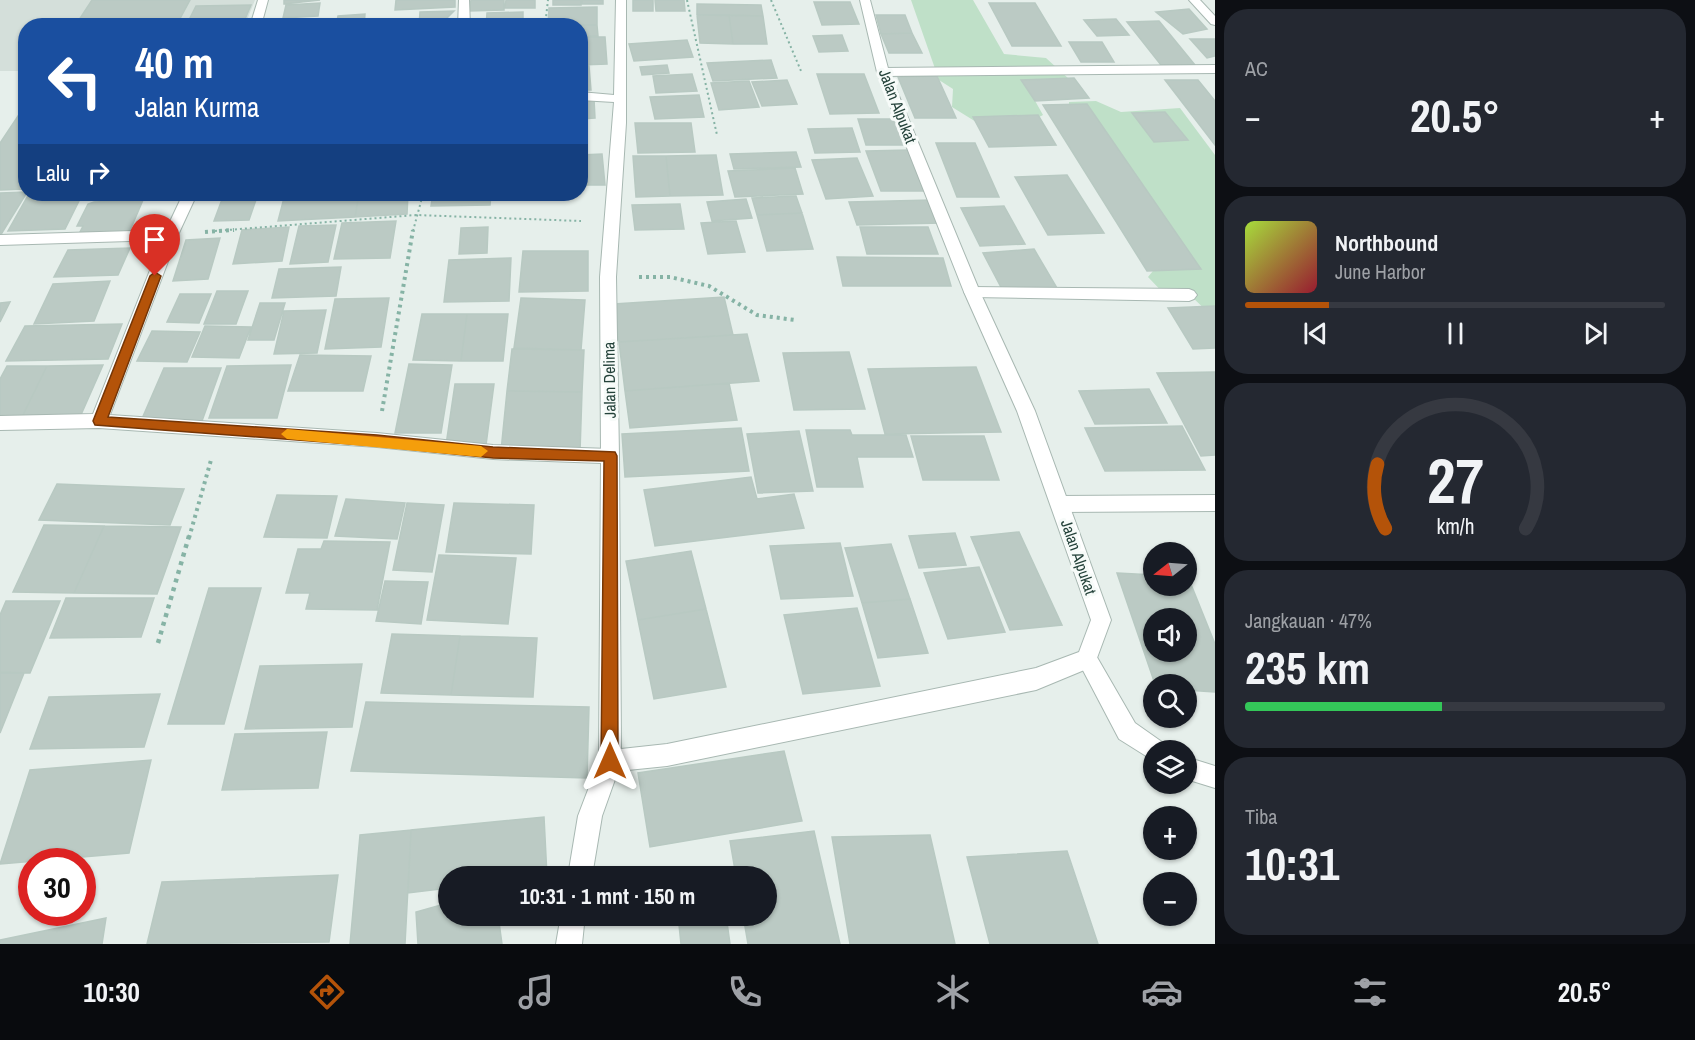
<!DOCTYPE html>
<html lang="id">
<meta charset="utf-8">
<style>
:root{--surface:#171b24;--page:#242831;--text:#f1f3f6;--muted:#9ea1a6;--line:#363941;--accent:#b45309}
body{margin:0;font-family:"Archivo Narrow",sans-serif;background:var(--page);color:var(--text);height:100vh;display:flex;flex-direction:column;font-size:22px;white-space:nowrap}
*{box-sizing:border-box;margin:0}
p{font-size:20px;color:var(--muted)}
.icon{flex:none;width:33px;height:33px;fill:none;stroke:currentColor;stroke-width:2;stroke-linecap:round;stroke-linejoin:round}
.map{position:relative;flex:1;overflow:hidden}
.sheet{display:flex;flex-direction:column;gap:9px;padding:9px;background:#0d0f14;width:480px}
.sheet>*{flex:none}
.hud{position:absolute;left:18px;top:18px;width:570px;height:183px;border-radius:24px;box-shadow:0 2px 4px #0004;background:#1a4fa0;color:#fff;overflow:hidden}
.needle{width:39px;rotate:253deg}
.controls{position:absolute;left:1143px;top:542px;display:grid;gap:12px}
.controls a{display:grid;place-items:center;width:54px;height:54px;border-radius:50%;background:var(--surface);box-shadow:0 2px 4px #0004;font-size:30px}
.speed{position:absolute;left:18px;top:848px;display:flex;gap:12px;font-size:30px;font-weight:700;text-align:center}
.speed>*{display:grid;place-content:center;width:78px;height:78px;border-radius:50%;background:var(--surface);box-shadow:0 2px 4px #0004;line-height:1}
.speed .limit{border:9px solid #d22;background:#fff;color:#111}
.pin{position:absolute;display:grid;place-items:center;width:51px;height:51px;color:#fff;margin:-62px -26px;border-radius:50% 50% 50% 0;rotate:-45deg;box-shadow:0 0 6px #0007}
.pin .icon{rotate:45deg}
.me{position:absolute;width:66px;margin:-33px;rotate:0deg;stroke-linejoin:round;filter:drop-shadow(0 0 4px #0008)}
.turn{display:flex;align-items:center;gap:21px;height:126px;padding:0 18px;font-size:27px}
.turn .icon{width:78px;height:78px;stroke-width:2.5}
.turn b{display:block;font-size:42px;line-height:51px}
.then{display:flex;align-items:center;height:57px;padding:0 18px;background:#0003;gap:12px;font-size:22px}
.big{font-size:45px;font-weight:800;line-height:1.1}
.sheet .widget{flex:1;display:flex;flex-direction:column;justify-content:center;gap:9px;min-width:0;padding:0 21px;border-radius:24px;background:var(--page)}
.sheet .dial{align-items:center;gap:0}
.dial svg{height:156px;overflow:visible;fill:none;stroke:var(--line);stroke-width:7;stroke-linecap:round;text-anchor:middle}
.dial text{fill:var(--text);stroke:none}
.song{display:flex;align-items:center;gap:18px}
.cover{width:72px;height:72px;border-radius:9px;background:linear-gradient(135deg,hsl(80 70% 55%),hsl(350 70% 35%))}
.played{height:6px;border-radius:3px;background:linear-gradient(90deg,var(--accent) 20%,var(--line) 20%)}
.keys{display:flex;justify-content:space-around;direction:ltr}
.heat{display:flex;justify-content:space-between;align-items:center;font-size:33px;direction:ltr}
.charge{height:9px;border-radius:4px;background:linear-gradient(90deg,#34c759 47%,var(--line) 0)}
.trip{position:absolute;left:438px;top:866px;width:339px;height:60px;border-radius:30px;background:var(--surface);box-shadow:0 2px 4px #0004;font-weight:800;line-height:60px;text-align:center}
.tab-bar{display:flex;height:96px;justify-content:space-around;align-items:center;background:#090b0e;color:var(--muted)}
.tab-bar .icon{width:42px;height:42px}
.tab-bar .active{color:var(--accent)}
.tab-bar b{font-size:27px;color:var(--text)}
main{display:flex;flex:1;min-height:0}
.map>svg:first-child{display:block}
</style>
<main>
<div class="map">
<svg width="1215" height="944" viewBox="0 0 1215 944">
<rect width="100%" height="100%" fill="#e6efeb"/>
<path fill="#d4dfda" d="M 0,0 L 255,0 L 245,25 L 26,26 L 25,71 L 0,71 Z"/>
<path fill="#bfe0c8" d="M 911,0 L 973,0 L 1004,54 L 1046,58 L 1069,79 L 1024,81 L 1043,115 L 1018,128 L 981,125 L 952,107 L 953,89 L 939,80 Z
M 1096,101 L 1121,112 L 1180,108 L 1215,155 L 1215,319 L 1190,295 L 1170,300 L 1148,277 L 1171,249 L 1069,120 L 1069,102 Z"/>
<path fill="#bbcac4" stroke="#b8c9c2" stroke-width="1.5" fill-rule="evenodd" d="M 92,0 L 190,0 L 176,26 L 75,26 Z
M 284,0 L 320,0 L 284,4 Z
M 396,0 L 455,0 L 455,7 L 395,10 Z
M 471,0 L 504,0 L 504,10 L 469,11 Z
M 506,0 L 535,0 L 535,8 L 505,8 Z
M 553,0 L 581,0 L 581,5 L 553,5 Z
M 582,0 L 603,0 L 603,4 L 582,4 Z
M 633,0 L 653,0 L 653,11 L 633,11 Z
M 655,0 L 684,0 L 685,11 L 656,11 Z
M 814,2 L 850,2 L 859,24 L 822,25 Z
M 320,3 L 318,16 L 283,18 L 286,5 Z
M 989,3 L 1035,3 L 1061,46 L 1012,46 Z
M 697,4 L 761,5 L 763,16 L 697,15 Z
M 251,5 L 242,26 L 186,26 L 196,6 Z
M 597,7 L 597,25 L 548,25 L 549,8 Z
M 1189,9 L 1207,29 L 1183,34 L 1156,12 Z
M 454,11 L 447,18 L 453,25 L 419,26 L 420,12 Z
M 523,12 L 523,26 L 486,26 L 487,13 Z
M 365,14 L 364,26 L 336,26 L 338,16 Z
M 697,15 L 729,15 L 733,44 L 700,43 Z
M 729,15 L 763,16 L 767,44 L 733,44 Z
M 876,15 L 905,15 L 912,33 L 881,34 Z
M 318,19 L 316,26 L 272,26 L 274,20 Z
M 1116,19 L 1129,35 L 1097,36 L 1084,20 Z
M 399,21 L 399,26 L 371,26 L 371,23 Z
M 1159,21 L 1195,65 L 1161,65 L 1127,22 Z
M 548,25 L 597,25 L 598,36 L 580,36 L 580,26 Z
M 912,33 L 922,53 L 889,53 L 881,34 Z
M 842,35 L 848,51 L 819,52 L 813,36 Z
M 580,37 L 605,37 L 607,64 L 580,65 Z
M 1190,39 L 1215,39 L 1215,56 L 1207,58 Z
M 687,40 L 693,57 L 634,61 L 629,44 Z
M 1069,42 L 1102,42 L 1114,62 L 1081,62 Z
M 771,60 L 777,78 L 713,81 L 707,63 Z
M 667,65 L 669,73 L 642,75 L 640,67 Z
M 589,66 L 591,90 L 580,90 L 580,67 Z
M 692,74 L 697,91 L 656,93 L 653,76 Z
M 817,74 L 864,74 L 879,113 L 830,114 Z
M 937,76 L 956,118 L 915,118 L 898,77 Z
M 1074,78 L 1089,98 L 1035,101 L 1021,80 Z
M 787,80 L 797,104 L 762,106 L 752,82 Z
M 1165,80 L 1198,80 L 1215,101 L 1215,145 Z
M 749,81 L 759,107 L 719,110 L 711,83 Z
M 699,95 L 704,117 L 655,119 L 650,97 Z
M 580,99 L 594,99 L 595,118 L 580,119 Z
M 1087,104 L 1201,269 L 1147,271 L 1043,105 Z
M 24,107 L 26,107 L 26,189 L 0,190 L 0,143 Z
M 1165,112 L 1188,140 L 1154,142 L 1132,113 Z
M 1038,115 L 1056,145 L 989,147 L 973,117 Z
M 858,119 L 896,119 L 906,145 L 866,145 Z
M 580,121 L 585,121 L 585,147 L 580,147 Z
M 635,123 L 691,123 L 695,152 L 638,153 Z
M 852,128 L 860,152 L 815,153 L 808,129 Z
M 936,143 L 975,143 L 999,197 L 957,197 Z
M 910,150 L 927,191 L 881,191 L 866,151 Z
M 796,152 L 801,167 L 734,169 L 730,154 Z
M 602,154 L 605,185 L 580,185 L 580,155 Z
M 716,155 L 723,195 L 670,196 L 666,156 Z
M 633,156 L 666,156 L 670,196 L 636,197 Z
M 857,158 L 873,196 L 826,199 L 812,160 Z
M 795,168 L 803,194 L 735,197 L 728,171 Z
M 1067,175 L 1104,233 L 1048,235 L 1015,177 Z
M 26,192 L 26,194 L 0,236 L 0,193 Z
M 29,194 L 83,194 L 81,197 L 26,199 Z
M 87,194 L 113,194 L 111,198 L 84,198 Z
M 113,194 L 159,194 L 157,197 L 111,198 Z
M 224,194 L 258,194 L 249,220 L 214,221 Z
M 285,194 L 359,194 L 355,217 L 278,221 Z
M 359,194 L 408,194 L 407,214 L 355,217 Z
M 433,194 L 491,194 L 490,205 L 431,206 Z
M 796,196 L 802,213 L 757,215 L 752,198 Z
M 81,197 L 65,229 L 8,231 L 26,199 Z
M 746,199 L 752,218 L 712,221 L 707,202 Z
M 143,200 L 128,235 L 78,236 L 83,226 L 77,226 L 88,204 L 94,202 Z
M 932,200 L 941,223 L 857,225 L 849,202 Z
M 680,204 L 684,229 L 635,230 L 632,205 Z
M 1004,206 L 1025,244 L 980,246 L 961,208 Z
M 802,213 L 813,249 L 767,251 L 757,215 Z
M 396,221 L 390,258 L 334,259 L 342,223 Z
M 736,221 L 745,252 L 708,254 L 701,223 Z
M 336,225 L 328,262 L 290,264 L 299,226 Z
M 289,227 L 282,261 L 233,264 L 242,230 Z
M 488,227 L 487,253 L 459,254 L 461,228 Z
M 860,227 L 928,227 L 938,254 L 867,254 Z
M 220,238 L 208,279 L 173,281 L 186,240 Z
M 130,248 L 118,275 L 54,277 L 68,250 Z
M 1034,249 L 1057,288 L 1003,291 L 983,253 Z
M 523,251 L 588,251 L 588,291 L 519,292 Z
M 837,257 L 943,258 L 951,286 L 843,286 Z
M 511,258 L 509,301 L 444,302 L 449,260 Z
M 341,267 L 336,296 L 272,298 L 279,269 Z
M 110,281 L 94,321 L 34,324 L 53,284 Z
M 217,291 L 248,291 L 236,324 L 204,324 Z
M 180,294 L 211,294 L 199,323 L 167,322 Z
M 724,297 L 733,335 L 619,342 L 614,304 Z
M 389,298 L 381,347 L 325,349 L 335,299 Z
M 521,298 L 585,300 L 581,350 L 514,348 Z
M 10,302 L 0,322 L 0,303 Z
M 260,303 L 285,303 L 274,340 L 248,340 Z
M 1215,306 L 1215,348 L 1193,349 L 1168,308 Z
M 326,310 L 317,353 L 274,354 L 284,311 Z
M 422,314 L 467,314 L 461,361 L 413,360 Z
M 467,314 L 508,314 L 503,361 L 461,361 Z
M 122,324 L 108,359 L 6,361 L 25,326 Z
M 205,326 L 251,327 L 239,358 L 192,357 Z
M 152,331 L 200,332 L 187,362 L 137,361 Z
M 747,334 L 759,381 L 625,391 L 619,342 Z
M 512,349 L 584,350 L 582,392 L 507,391 Z
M 849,352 L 865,409 L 794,410 L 783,353 Z
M 300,355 L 371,356 L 363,391 L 288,391 Z
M 409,364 L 452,365 L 441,433 L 395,433 Z
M 103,365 L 80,417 L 22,417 L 47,366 Z
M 291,365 L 277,418 L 209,418 L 227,366 Z
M 7,366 L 47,366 L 22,417 L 0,418 L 0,379 Z
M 976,367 L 1001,432 L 885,434 L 868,369 Z
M 164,368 L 221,368 L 202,421 L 141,421 Z
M 1215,372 L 1215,455 L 1201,456 L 1157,373 Z
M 729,383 L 737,420 L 630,428 L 625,391 Z
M 455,384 L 494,384 L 486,445 L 446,445 Z
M 1149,389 L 1167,423 L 1095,424 L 1079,391 Z
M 507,391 L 582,392 L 580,452 L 501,451 Z
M 1182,426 L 1205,470 L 1105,471 L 1085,428 Z
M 741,428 L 749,471 L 625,477 L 622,434 Z
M 806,430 L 850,430 L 852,435 L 906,435 L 913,457 L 857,457 L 863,487 L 817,487 Z
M 799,431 L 813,491 L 758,493 L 747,434 Z
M 911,436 L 984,436 L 999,480 L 923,480 Z
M 751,477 L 757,499 L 794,494 L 804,528 L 655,546 L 644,490 Z
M 57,484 L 184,489 L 170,525 L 39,520 Z
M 277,495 L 337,496 L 327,538 L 264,537 Z
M 346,499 L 405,503 L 397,539 L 335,536 Z
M 407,503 L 444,505 L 432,572 L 393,570 Z
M 454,503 L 534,505 L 531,554 L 446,552 Z
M 44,525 L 104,526 L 74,593 L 13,592 Z
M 104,526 L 181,527 L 157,594 L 74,593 Z
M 1019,532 L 1062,625 L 1010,630 L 971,537 Z
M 955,533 L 966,565 L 919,568 L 909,536 Z
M 324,541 L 390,542 L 377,610 L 306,609 L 310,593 L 286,593 L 298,549 L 321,549 Z
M 840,543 L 853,596 L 781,599 L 770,546 Z
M 891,544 L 910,599 L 862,603 L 845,548 Z
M 691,551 L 706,609 L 638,620 L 626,561 Z
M 439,555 L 516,558 L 508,624 L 427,620 Z
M 979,567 L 1005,632 L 948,639 L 924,573 Z
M 1117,573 L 1154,575 L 1154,585 L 1186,585 L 1188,577 L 1215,644 L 1215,692 L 1186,690 L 1186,684 L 1155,684 ZM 1154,618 L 1186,618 L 1186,651 L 1154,651 Z
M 385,581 L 428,582 L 421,624 L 376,621 Z
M 209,588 L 261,588 L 224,724 L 168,724 Z
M 66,598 L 154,598 L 141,637 L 50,638 Z
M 910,599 L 928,653 L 878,658 L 862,603 Z
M 6,601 L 60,601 L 30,673 L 0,672 L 0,615 Z
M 857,608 L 880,686 L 803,694 L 784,615 Z
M 706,609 L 726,687 L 654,699 L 638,620 Z
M 392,634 L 460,636 L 451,695 L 381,693 Z
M 460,636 L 537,638 L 533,697 L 451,695 Z
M 362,664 L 352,727 L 245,729 L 260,666 Z
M 0,673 L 24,673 L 0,733 Z
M 160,694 L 144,747 L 30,749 L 49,697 Z
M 366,702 L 589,707 L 587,778 L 351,771 Z
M 327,732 L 318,788 L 222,790 L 235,734 Z
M 784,751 L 802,821 L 650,847 L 638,773 Z
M 151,760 L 129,853 L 0,864 L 30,770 Z
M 544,817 L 547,876 L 448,876 L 448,888 L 408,893 L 411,830 Z
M 411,830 L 405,944 L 350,944 L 360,835 Z
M 814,831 L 840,944 L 748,944 L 743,915 L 766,915 L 766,876 L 736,876 L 730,841 Z
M 930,835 L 955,944 L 850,944 L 832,837 Z
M 1067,851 L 1098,944 L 990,944 L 967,857 Z
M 338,875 L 329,942 L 147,944 L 162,882 Z
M 448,903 L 448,915 L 498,915 L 502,944 L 418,944 L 416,912 Z
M 678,915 L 726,915 L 730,944 L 681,944 Z
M 106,918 L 102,944 L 0,944 L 0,940 Z"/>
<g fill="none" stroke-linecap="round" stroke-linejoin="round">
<g stroke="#a8b8b2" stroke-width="2">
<path id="service" d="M 459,0 L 469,0 L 470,26 L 458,26 Z
M 616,0 L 626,0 L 626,123 L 616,277 L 619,456 L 616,461 L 610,463 L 604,461 L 601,456 L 600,277 L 614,102 L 580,100 L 580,92 L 614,95 Z
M 1189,0 L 1200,0 L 1215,16 L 1215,25 L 1211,24 Z
M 1215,65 L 1215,73 L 883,76 L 877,72 L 883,68 Z
M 972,287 L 1189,289 L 1194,291 L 1197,295 L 1194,299 L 1189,301 L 972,297 L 967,296 L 964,292 L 967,288 Z
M 1215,495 L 1215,511 L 1060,512 L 1053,510 L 1051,504 L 1053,498 L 1060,496 Z
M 1087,649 L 1094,652 L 1135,723 L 1162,742 L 1165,750 L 1154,750 L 1154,761 L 1119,739 L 1077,659 L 1080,652 Z
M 1186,757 L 1215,766 L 1215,788 L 1186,779 Z"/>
</g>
<g stroke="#a8b8b2" stroke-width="2">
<path id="minor" d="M 258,0 L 268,0 L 261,26 L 250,26 Z
M 860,0 L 870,0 L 889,72 L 980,292 L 1035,411 L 1111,620 L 1094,666 L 1036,690 L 667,766 L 618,771 L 602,816 L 592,876 L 568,876 L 578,816 L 599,761 L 601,463 L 493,459 L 377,447 L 99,428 L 0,430 L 0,416 L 93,414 L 162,240 L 0,245 L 0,235 L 166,230 L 183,194 L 197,194 L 178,235 L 110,415 L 377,433 L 493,445 L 610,449 L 616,451 L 619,456 L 621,749 L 667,744 L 1036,668 L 1079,652 L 1091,620 L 1017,411 L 964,292 L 877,72 Z
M 561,915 L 585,915 L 582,944 L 556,944 Z"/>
</g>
<path stroke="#86b3a5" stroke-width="2" stroke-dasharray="2 3" stroke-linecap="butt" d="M 687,0 L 717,135
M 771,0 L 801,71
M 545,26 L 548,0
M 215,231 L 416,215 L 581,221
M 413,231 L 423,194"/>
<path stroke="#86b3a5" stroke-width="4" stroke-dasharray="3 4" stroke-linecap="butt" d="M 205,232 L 234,230
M 639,277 L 670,277 L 709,286 L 757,315 L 795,320
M 382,411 L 413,230
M 189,538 L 211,460"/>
<path stroke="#86b3a5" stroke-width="4.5" stroke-dasharray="4 5" stroke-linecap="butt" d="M 158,643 L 189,536"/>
<use href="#service" fill="#fff" fill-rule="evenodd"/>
<use href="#minor" fill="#fff" fill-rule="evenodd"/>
</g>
<path fill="#b45309" stroke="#753606" stroke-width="1.5" d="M 155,272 L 161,276 L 108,417 L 377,435 L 493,447 L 615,452 L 617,456 L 618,761 L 616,767 L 610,770 L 604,767 L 601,761 L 604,461 L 493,458 L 377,446 L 95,425 L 93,421 L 150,276 Z"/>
<path fill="#f59e0b" d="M 287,429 L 481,446 L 488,451 L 481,457 L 287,439 L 281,434 Z"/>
<g text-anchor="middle" stroke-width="6" stroke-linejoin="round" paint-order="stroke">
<g font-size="16" fill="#24423a" stroke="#f7fbf9">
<text transform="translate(898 106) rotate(69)" y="6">Jalan Alpukat</text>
<text transform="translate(609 380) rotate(-91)" y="6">Jalan Delima</text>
<text transform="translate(1079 557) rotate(71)" y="6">Jalan Alpukat</text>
</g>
</g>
</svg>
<div class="controls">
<a><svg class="needle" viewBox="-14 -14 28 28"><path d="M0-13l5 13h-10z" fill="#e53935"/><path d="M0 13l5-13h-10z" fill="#9ea1a6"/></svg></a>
<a><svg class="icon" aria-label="sound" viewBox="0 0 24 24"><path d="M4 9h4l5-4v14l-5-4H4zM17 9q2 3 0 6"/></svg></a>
<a><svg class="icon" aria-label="search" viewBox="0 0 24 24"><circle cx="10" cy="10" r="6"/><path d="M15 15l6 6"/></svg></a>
<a><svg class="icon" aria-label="layers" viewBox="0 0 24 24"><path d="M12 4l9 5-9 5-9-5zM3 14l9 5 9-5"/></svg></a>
<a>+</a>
<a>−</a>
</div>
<div class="speed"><div class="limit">30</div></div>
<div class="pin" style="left:155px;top:276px;background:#d93025"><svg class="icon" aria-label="arrive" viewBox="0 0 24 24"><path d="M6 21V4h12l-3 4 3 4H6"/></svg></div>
<svg class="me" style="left:610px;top:761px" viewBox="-20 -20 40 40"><path d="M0-17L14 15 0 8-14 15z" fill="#b45309" stroke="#fff" stroke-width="4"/></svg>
<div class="trip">10:31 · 1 mnt · 150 m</div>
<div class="hud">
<div class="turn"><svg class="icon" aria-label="left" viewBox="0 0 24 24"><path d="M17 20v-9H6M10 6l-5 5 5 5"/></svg><div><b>40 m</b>Jalan Kurma</div></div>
<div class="then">Lalu<svg class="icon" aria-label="right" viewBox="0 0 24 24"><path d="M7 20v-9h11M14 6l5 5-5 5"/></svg></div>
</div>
</div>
<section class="sheet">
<div class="widget"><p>AC</p>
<div class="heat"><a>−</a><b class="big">20.5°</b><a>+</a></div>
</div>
<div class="widget">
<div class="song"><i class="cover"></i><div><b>Northbound</b><p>June Harbor</p></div></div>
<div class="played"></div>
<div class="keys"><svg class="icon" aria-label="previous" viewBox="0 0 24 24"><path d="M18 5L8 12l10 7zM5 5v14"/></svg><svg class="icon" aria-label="pause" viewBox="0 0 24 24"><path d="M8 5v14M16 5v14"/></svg><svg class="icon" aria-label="next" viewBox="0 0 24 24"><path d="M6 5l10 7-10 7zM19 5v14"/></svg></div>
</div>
<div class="widget dial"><svg viewBox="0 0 100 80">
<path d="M14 69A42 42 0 1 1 86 69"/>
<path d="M14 69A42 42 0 0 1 10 36" stroke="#b45309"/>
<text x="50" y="56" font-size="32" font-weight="700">27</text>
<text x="50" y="72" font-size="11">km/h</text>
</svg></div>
<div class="widget"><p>Jangkauan · 47%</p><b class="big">235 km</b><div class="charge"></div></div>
<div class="widget"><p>Tiba</p><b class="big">10:31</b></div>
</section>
</main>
<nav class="tab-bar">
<b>10:30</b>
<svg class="icon active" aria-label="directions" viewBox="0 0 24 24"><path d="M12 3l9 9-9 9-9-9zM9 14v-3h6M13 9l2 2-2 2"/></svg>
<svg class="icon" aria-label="music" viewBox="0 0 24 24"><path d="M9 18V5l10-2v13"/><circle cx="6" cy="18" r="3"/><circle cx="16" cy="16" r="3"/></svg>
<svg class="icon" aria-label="phone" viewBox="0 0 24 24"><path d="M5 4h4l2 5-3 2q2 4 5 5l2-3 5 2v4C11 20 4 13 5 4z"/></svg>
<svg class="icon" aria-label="climate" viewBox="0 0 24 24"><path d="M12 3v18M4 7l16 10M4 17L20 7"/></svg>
<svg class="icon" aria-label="car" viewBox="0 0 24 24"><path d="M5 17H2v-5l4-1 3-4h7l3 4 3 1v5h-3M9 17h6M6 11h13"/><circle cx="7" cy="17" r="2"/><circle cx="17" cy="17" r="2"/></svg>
<svg class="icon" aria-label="filters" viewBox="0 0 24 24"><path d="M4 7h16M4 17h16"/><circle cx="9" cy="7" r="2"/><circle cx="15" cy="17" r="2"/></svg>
<b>20.5°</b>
</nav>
